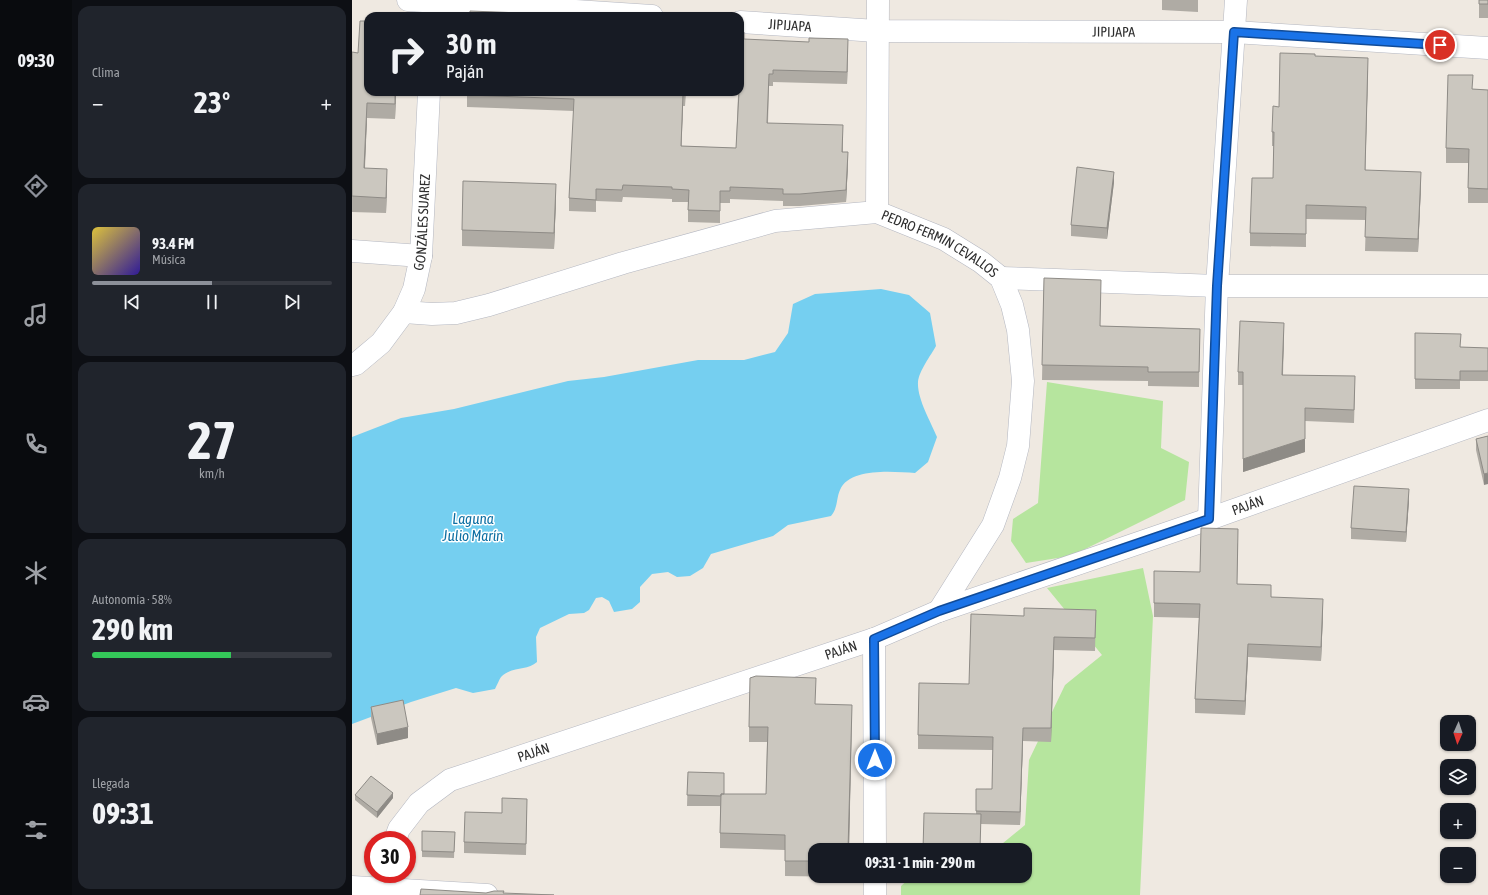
<!DOCTYPE html>
<html lang="es">
<meta charset="utf-8">
<style>
:root{--surface:#171b24;--page:#20242c;--text:#f1f3f6;--muted:#9ea1a6;--line:#363941;--accent:#8c9099}
body{margin:0;font-family:"Asap Condensed",sans-serif;background:var(--page);color:var(--text);height:100vh;display:flex;flex-direction:column;font-size:15px;white-space:nowrap}
*{box-sizing:border-box;margin:0}
p{font-size:13px;color:var(--muted)}
.icon{flex:none;width:22px;height:22px;fill:none;stroke:currentColor;stroke-width:2;stroke-linecap:round;stroke-linejoin:round}
.map{position:relative;flex:1;overflow:hidden}
.details{display:flex;flex-direction:column;gap:6px;padding:6px;background:#0d0f14;width:280px}
.details>*{flex:none}
.banner{position:absolute;left:12px;top:12px;width:380px;height:84px;border-radius:12px;box-shadow:0 1px 3px #0004;background:#171b24;color:var(--text);overflow:hidden}
.needle{width:26px;rotate:183deg}
.controls{position:absolute;left:1088px;top:715px;display:grid;gap:8px}
.controls a{display:grid;place-items:center;width:36px;height:36px;border-radius:8px;background:var(--surface);box-shadow:0 1px 3px #0004;font-size:20px}
.speed{position:absolute;left:12px;top:831px;display:flex;gap:8px;font-size:20px;font-weight:700;text-align:center}
.speed>*{display:grid;place-content:center;width:52px;height:52px;border-radius:50%;background:var(--surface);box-shadow:0 1px 3px #0004;line-height:1}
.speed .limit{border:6px solid #d22;background:#fff;color:#111}
.pin{position:absolute;display:grid;place-items:center;width:34px;height:34px;color:#fff;margin:-17px;border:2px solid #fff;border-radius:50%;box-shadow:0 1px 4px #0007}
.me{position:absolute;width:44px;margin:-22px;rotate:0deg;stroke-linejoin:round;filter:drop-shadow(0 0 3px #0008)}
.turn{display:flex;align-items:center;gap:14px;height:84px;padding:0 16px;font-size:18px}
.turn .icon{width:52px;height:52px;stroke-width:2.5}
.turn b{display:block;font-size:28px;line-height:34px}
.big{font-size:30px;font-weight:700;line-height:1.1}
.details .widget{flex:1;display:flex;flex-direction:column;justify-content:center;gap:6px;min-width:0;padding:0 14px;border-radius:12px;background:var(--page)}
.details .dial{align-items:center;gap:0}
.dial b{font-size:52px;line-height:1}
.song{display:flex;align-items:center;gap:12px}
.cover{width:48px;height:48px;border-radius:6px;background:linear-gradient(135deg,hsl(50 70% 55%),hsl(250 70% 35%))}
.played{height:4px;border-radius:2px;background:linear-gradient(90deg,var(--accent) 50%,var(--line) 50%)}
.keys{display:flex;justify-content:space-around;direction:ltr}
.heat{display:flex;justify-content:space-between;align-items:center;font-size:22px;direction:ltr}
.charge{height:6px;border-radius:3px;background:linear-gradient(90deg,#34c759 58%,var(--line) 0)}
.trip{position:absolute;left:456px;top:843px;width:224px;height:40px;border-radius:12px;background:var(--surface);box-shadow:0 1px 3px #0004;font-weight:700;line-height:40px;text-align:center}
main{display:flex;flex:1;min-height:0}
.menu{display:flex;flex-direction:column;width:72px;justify-content:space-around;align-items:center;background:#090b0e;color:var(--muted)}
.menu .icon{width:28px;height:28px}
.menu .on{color:var(--accent)}
.menu b{font-size:18px;color:var(--text)}
.map>svg:first-child{display:block}
</style>
<main>
<nav class="menu">
<b>09:30</b>
<svg class="icon on" aria-label="directions" viewBox="0 0 24 24"><path d="M12 3l9 9-9 9-9-9zM9 14v-3h6M13 9l2 2-2 2"/></svg>
<svg class="icon" aria-label="music" viewBox="0 0 24 24"><path d="M9 18V5l10-2v13"/><circle cx="6" cy="18" r="3"/><circle cx="16" cy="16" r="3"/></svg>
<svg class="icon" aria-label="phone" viewBox="0 0 24 24"><path d="M5 4h4l2 5-3 2q2 4 5 5l2-3 5 2v4C11 20 4 13 5 4z"/></svg>
<svg class="icon" aria-label="climate" viewBox="0 0 24 24"><path d="M12 3v18M4 7l16 10M4 17L20 7"/></svg>
<svg class="icon" aria-label="car" viewBox="0 0 24 24"><path d="M5 17H2v-5l4-1 3-4h7l3 4 3 1v5h-3M9 17h6M6 11h13"/><circle cx="7" cy="17" r="2"/><circle cx="17" cy="17" r="2"/></svg>
<svg class="icon" aria-label="filters" viewBox="0 0 24 24"><path d="M4 7h16M4 17h16"/><circle cx="9" cy="7" r="2"/><circle cx="15" cy="17" r="2"/></svg>
</nav>
<section class="details">
<div class="widget"><p>Clima</p>
<div class="heat"><a>−</a><b class="big">23°</b><a>+</a></div>
</div>
<div class="widget">
<div class="song"><i class="cover"></i><div><b>93.4 FM</b><p>Música</p></div></div>
<div class="played"></div>
<div class="keys"><svg class="icon" aria-label="previous" viewBox="0 0 24 24"><path d="M18 5L8 12l10 7zM5 5v14"/></svg><svg class="icon" aria-label="pause" viewBox="0 0 24 24"><path d="M8 5v14M16 5v14"/></svg><svg class="icon" aria-label="next" viewBox="0 0 24 24"><path d="M6 5l10 7-10 7zM19 5v14"/></svg></div>
</div>
<div class="widget dial"><b>27</b><p>km/h</p></div>
<div class="widget"><p>Autonomía · 58%</p><b class="big">290 km</b><div class="charge"></div></div>
<div class="widget"><p>Llegada</p><b class="big">09:31</b></div>
</section>
<div class="map">
<svg width="1136" height="895" viewBox="0 0 1136 895">
<rect width="100%" height="100%" fill="#efe9e1"/>
<path fill="#b6e59e" d="M 695,382 L 811,401 L 809,448 L 837,462 L 833,500 L 719,556 L 674,563 L 659,541 L 661,519 L 686,503 Z
M 791,568 L 801,616 L 788,895 L 549,895 L 549,886 L 560,876 L 673,876 L 673,850 L 638,850 L 645,848 L 673,825 L 677,760 L 713,685 L 750,655 L 695,588 Z"/>
<path fill="#75cff0" d="M 529,289 L 557,295 L 578,313 L 584,346 C 579,355 567,371 566,382 C 565,399 579,422 585,437 L 576,462 L 563,473 C 542,472 498,467 488,490 C 484,499 486,508 479,516 L 436,525 L 421,536 L 359,554 L 351,568 L 338,576 L 325,577 L 316,572 L 300,574 L 288,587 L 288,602 L 280,609 L 262,612 L 257,601 L 250,597 L 244,598 L 237,610 L 232,613 L 217,614 L 188,628 L 184,637 L 185,662 C 175,671 160,666 149,677 C 147,680 145,685 143,689 L 121,693 L 104,688 L 59,702 L 0,724 L 0,437 L 49,418 L 102,409 L 216,381 L 252,377 L 346,360 L 392,360 L 423,352 L 436,333 L 441,304 L 463,294 Z"/>
<g fill="none" stroke-linecap="round" stroke-linejoin="round">
<g stroke="#b4b7c1" stroke-width="23">
<g id="street">
<path d="M 56,0 L 300,16"/>
<path id="s1" d="M 388,22 L 525,31 L 882,32 L 1136,48"/>
<path d="M 525,212 L 526,0"/>
<path d="M 0,251 L 69,256"/>
<path d="M 649,278 L 865,286 L 1136,286"/>
<path id="s2" d="M 52,312 L 80,314 L 104,313 L 137,305 L 271,263 L 423,221 L 525,212 L 592,239 L 629,262 L 649,278 L 660,305 L 666,330 L 671,381 L 666,446 L 658,478 L 641,525 L 587,611"/>
<path id="s3" d="M 0,365 L 4,364 L 29,343 L 52,312 L 62,289 L 69,256 L 77,92"/>
<path d="M 857,519 L 865,286 L 884,0"/>
<path d="M 522,639 L 523,850"/>
<path id="s4" d="M 43,840 L 47,829 L 67,803 L 98,780 L 522,639 L 587,611 L 857,519 L 1136,420"/>
<path d="M 523,876 L 523,895"/>
<path d="M 0,887 L 135,895"/>
</g>
</g>
<use href="#street" stroke="#fff" stroke-width="22"/>
</g>
<path fill="#afaba4" fill-rule="evenodd" d="M 810,0 L 846,0 L 846,12 L 810,10 Z
M 1127,0 L 1136,0 L 1136,18 L 1127,18 Z
M 392,39 L 496,51 L 495,84 L 421,82 L 421,86 L 417,86 L 416,123 L 491,137 L 491,152 L 496,164 L 494,202 L 448,206 L 431,206 L 431,201 L 378,199 L 378,203 L 368,203 L 368,223 L 336,222 L 336,202 L 320,202 L 320,199 L 271,197 L 270,202 L 244,201 L 244,212 L 217,211 L 217,198 L 222,111 L 115,107 L 115,92 L 388,92 ZM 334,93 L 386,95 L 384,148 L 329,146 L 331,106 L 333,106 Z
M 0,52 L 44,92 L 43,119 L 15,118 L 13,168 L 35,184 L 34,213 L 0,212 Z
M 963,56 L 1016,71 L 1013,170 L 1069,185 L 1066,252 L 1013,251 L 1014,220 L 954,219 L 954,247 L 898,246 L 898,233 L 921,178 L 922,146 L 920,146 L 920,132 L 927,107 Z
M 1121,89 L 1136,90 L 1136,203 L 1116,203 L 1116,163 L 1094,163 L 1094,148 Z
M 762,182 L 755,239 L 719,236 L 719,225 Z
M 204,199 L 202,249 L 110,246 L 110,230 Z
M 692,278 L 749,326 L 848,329 L 847,387 L 796,386 L 796,381 L 690,380 Z
M 1063,333 L 1109,347 L 1136,348 L 1136,381 L 1108,381 L 1108,389 L 1063,389 Z
M 932,336 L 931,375 L 1003,390 L 1002,423 L 953,421 L 953,452 L 891,472 L 891,385 L 886,385 L 886,372 Z
M 1136,436 L 1132,485 L 1124,450 L 1124,439 Z
M 1057,500 L 1054,542 L 999,539 L 999,528 Z
M 886,543 L 885,584 L 919,597 L 971,613 L 969,661 L 896,657 L 893,715 L 843,713 L 843,699 L 847,618 L 802,617 L 802,603 L 848,572 Z
M 744,610 L 743,651 L 702,650 L 699,742 L 671,741 L 668,825 L 629,824 L 624,814 L 624,789 L 640,789 L 641,750 L 566,749 L 566,735 L 617,684 L 672,616 Z
M 463,704 L 500,720 L 497,850 L 463,850 L 463,876 L 496,876 L 496,877 L 433,876 L 433,850 L 368,848 L 368,806 L 335,806 L 336,772 L 372,794 L 414,794 L 415,742 L 397,742 L 397,727 Z
M 19,707 L 56,738 L 25,745 L 19,718 Z
M 3,795 L 41,798 L 25,818 L 3,800 Z
M 175,810 L 174,855 L 112,853 L 112,842 L 150,813 Z
M 70,831 L 103,832 L 102,858 L 70,857 Z"/>
<path fill="#8e8b86" d="M 496,39 L 496,51 L 495,84 L 495,72 Z
M 1016,58 L 1016,71 L 1013,183 L 1013,170 Z
M 43,92 L 44,92 L 43,119 Z
M 331,94 L 331,106 L 329,158 L 329,146 Z
M 15,103 L 15,118 L 12,183 L 12,168 Z
M 496,152 L 496,164 L 494,202 L 494,190 Z
M 35,169 L 35,184 L 34,213 L 34,198 Z
M 762,172 L 762,182 L 755,239 L 755,228 Z
M 1069,172 L 1069,185 L 1066,252 L 1066,239 Z
M 204,184 L 204,199 L 202,249 L 202,233 Z
M 932,323 L 932,336 L 930,388 L 930,375 Z
M 953,439 L 953,452 L 891,472 L 891,459 Z
M 1136,473 L 1136,484 L 1132,485 L 1132,474 Z
M 1057,489 L 1057,500 L 1054,542 L 1054,532 Z
M 971,599 L 971,613 L 969,661 L 969,647 Z
M 702,637 L 702,650 L 699,742 L 699,728 Z
M 896,644 L 896,657 L 893,715 L 893,701 Z
M 500,705 L 497,850 L 496,850 Z
M 56,727 L 56,738 L 25,745 L 25,734 Z
M 671,728 L 671,741 L 668,825 L 668,812 Z
M 41,793 L 41,798 L 25,818 L 25,812 Z"/>
<path fill="#cbc7bf" stroke="#8e8b86" d="M 1127,0 L 1136,0 L 1136,4 L 1127,4 Z
M 118,11 L 246,16 L 118,16 Z
M 8,21 L 16,21 L 16,92 L 43,92 L 43,104 L 15,103 L 12,168 L 35,169 L 34,198 L 0,196 L 0,52 L 6,53 Z
M 388,32 L 392,32 L 392,39 L 457,42 L 457,38 L 496,39 L 495,72 L 421,70 L 421,74 L 417,74 L 415,123 L 491,125 L 490,152 L 496,152 L 494,190 L 448,194 L 431,194 L 431,189 L 378,187 L 378,191 L 368,191 L 368,211 L 336,210 L 337,190 L 320,189 L 320,187 L 271,185 L 270,190 L 244,189 L 244,200 L 217,198 L 222,99 L 115,95 L 115,92 L 333,92 L 333,94 L 331,94 L 329,146 L 384,148 L 387,92 L 388,92 Z
M 928,53 L 963,54 L 963,56 L 1016,58 L 1013,170 L 1069,172 L 1066,239 L 1013,237 L 1014,207 L 954,205 L 954,234 L 898,233 L 900,178 L 921,178 L 922,132 L 920,132 L 921,106 L 927,107 Z
M 1096,75 L 1121,75 L 1120,89 L 1136,90 L 1136,189 L 1116,188 L 1117,149 L 1094,148 Z
M 725,167 L 762,172 L 755,228 L 719,225 Z
M 111,181 L 204,184 L 202,233 L 110,230 Z
M 692,278 L 749,280 L 748,326 L 848,329 L 847,372 L 796,372 L 796,367 L 690,365 Z
M 888,321 L 932,323 L 930,375 L 1003,376 L 1002,410 L 953,408 L 953,439 L 891,459 L 891,372 L 886,372 Z
M 1063,333 L 1109,334 L 1108,347 L 1136,348 L 1136,371 L 1108,371 L 1108,380 L 1063,379 Z
M 1136,436 L 1136,473 L 1132,474 L 1124,439 Z
M 1002,486 L 1057,489 L 1054,532 L 999,528 Z
M 849,528 L 886,529 L 885,584 L 919,585 L 919,597 L 971,599 L 969,647 L 896,644 L 893,701 L 843,699 L 848,604 L 802,603 L 802,571 L 848,572 Z
M 672,608 L 744,610 L 743,638 L 702,637 L 699,728 L 671,728 L 668,812 L 624,811 L 624,789 L 640,789 L 641,737 L 566,735 L 567,683 L 617,684 L 619,614 L 672,616 Z
M 404,676 L 464,678 L 463,704 L 500,705 L 496,850 L 463,850 L 463,861 L 433,861 L 433,835 L 368,833 L 369,794 L 414,794 L 416,727 L 397,727 L 398,678 Z
M 51,700 L 56,727 L 25,734 L 19,707 Z
M 336,772 L 372,773 L 372,794 L 369,794 L 369,796 L 335,795 Z
M 19,776 L 41,793 L 25,812 L 3,795 Z
M 150,798 L 175,799 L 174,844 L 112,842 L 113,812 L 150,813 Z
M 572,813 L 629,814 L 628,850 L 571,850 Z
M 70,831 L 103,832 L 102,852 L 70,851 Z
M 69,889 L 134,893 L 142,891 L 152,891 L 151,893 L 202,895 L 68,895 Z"/>
<g fill="none" stroke-linecap="round" stroke-linejoin="round">
<g stroke="#114b97" stroke-width="10">
<path id="route" d="M 523,760 L 522,639 L 587,611 L 857,519 L 865,286 L 882,32 L 1088,45"/>
</g>
<use href="#route" stroke="#1a73e8" stroke-width="7"/>
</g>
<g text-anchor="middle" stroke-width="3" stroke-linejoin="round" paint-order="stroke">
<g font-size="14" fill="#2e2e2e" stroke="#fff">
<text dy="5" stroke="none"><textPath href="#s1" startOffset="50">JIPIJAPA</textPath></text>
<text dy="5" stroke="none"><textPath href="#s1" startOffset="374">JIPIJAPA</textPath></text>
<text dy="5" stroke="none"><textPath href="#s3" startOffset="168">GONZÁLES SUAREZ</textPath></text>
<text dy="5" stroke="none"><textPath href="#s2" startOffset="557">PEDRO FERMIN CEVALLOS</textPath></text>
<text dy="5" stroke="none"><textPath href="#s4" startOffset="927">PAJÁN</textPath></text>
<text dy="5" stroke="none"><textPath href="#s4" startOffset="495">PAJÁN</textPath></text>
<text dy="5" stroke="none"><textPath href="#s4" startOffset="171">PAJÁN</textPath></text>
</g>
<g font-size="15" font-style="italic" fill="#0d6fa3" stroke="#fff">
<text x="121" y="524">Laguna<tspan x="121" dy="17">Julio Marín</tspan></text>
</g>
</g>
</svg>
<div class="controls">
<a><svg class="needle" viewBox="-14 -14 28 28"><path d="M0-13l5 13h-10z" fill="#e53935"/><path d="M0 13l5-13h-10z" fill="#9ea1a6"/></svg></a>
<a><svg class="icon" aria-label="layers" viewBox="0 0 24 24"><path d="M12 4l9 5-9 5-9-5zM3 14l9 5 9-5"/></svg></a>
<a>+</a>
<a>−</a>
</div>
<div class="speed"><div class="limit">30</div></div>
<div class="pin" style="left:1088px;top:45px;background:#d93025"><svg class="icon" aria-label="arrive" viewBox="0 0 24 24"><path d="M6 21V4h12l-3 4 3 4H6"/></svg></div>
<svg class="me" style="left:523px;top:760px" viewBox="-20 -20 40 40"><circle r="17" fill="#1a73e8" stroke="#fff" stroke-width="3"/><path d="M0-11L8 9 0 5-8 9z" fill="#fff"/></svg>
<div class="trip">09:31 · 1 min · 290 m</div>
<div class="banner">
<div class="turn"><svg class="icon" aria-label="right" viewBox="0 0 24 24"><path d="M7 20v-9h11M14 6l5 5-5 5"/></svg><div><b>30 m</b>Paján</div></div>
</div>
</div>
</main>
